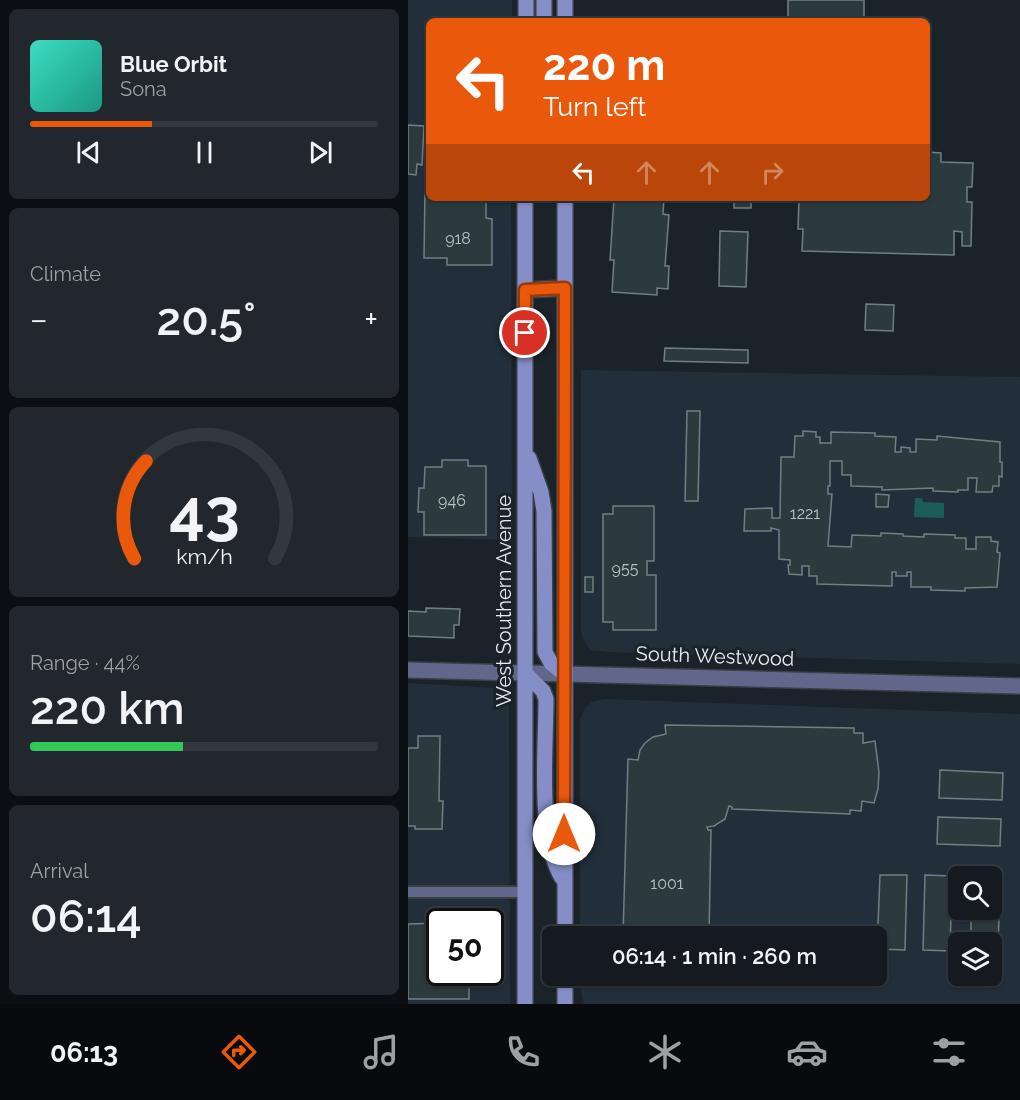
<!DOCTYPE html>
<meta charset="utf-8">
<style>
:root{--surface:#141a20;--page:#21272d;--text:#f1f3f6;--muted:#9da1a5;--line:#33383e;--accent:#ea580c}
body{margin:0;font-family:Raleway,sans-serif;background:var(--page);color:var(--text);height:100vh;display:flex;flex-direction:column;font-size:22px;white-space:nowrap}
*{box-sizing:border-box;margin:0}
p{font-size:20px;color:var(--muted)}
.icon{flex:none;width:33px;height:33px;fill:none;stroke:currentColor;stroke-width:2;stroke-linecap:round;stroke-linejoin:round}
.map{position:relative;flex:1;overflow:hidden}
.side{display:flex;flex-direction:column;gap:9px;padding:9px;background:#0b0e12;width:408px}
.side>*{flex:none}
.top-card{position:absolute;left:18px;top:18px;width:504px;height:183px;border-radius:9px;box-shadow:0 2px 4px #0004,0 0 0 2px var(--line);background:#ea580c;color:#fff;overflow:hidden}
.tools{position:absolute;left:540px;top:866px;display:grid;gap:12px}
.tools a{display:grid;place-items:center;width:54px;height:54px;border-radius:9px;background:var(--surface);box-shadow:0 2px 4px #0004,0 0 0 2px var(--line);font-size:30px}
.speed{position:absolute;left:18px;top:908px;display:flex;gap:12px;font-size:30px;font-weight:700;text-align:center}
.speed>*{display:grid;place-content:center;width:78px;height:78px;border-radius:50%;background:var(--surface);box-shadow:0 2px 4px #0004,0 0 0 2px var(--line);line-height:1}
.speed .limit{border:3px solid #111;border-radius:9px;background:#fff;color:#111}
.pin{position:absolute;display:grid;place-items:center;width:51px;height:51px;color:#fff;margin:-26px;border:3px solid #fff;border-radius:50%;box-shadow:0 2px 6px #0007}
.me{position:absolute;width:66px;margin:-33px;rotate:0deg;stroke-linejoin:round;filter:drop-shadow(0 0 4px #0008)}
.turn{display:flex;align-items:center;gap:21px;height:126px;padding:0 18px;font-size:27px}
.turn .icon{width:78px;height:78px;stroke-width:2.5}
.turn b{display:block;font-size:42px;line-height:51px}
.lanes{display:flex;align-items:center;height:57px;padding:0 18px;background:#0003;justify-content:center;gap:30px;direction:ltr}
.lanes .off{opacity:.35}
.big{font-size:45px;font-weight:600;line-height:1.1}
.side .widget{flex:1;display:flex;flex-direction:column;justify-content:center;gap:9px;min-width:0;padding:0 21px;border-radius:9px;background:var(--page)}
.side .dial{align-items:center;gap:0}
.dial svg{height:156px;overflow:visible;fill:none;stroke:var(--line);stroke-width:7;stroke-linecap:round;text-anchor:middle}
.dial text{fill:var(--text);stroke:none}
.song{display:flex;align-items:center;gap:18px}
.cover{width:72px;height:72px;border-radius:9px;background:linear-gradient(135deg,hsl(170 70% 55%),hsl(170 70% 35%))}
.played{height:6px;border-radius:3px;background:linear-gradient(90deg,var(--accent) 35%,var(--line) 35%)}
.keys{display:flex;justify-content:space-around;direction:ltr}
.heat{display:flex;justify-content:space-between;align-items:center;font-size:33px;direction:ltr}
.charge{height:9px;border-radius:4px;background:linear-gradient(90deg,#34c759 44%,var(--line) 0)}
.trip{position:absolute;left:134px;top:926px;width:345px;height:60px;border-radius:9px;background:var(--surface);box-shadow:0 2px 4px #0004,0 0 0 2px var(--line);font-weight:600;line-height:60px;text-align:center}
.tabs{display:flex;height:96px;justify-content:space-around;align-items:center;background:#080a0d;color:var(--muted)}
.tabs .icon{width:42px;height:42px}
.tabs .current{color:var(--accent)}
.tabs b{font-size:27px;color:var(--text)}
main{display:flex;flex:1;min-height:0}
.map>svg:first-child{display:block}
</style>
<main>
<section class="side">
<div class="widget">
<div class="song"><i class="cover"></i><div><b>Blue Orbit</b><p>Sona</p></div></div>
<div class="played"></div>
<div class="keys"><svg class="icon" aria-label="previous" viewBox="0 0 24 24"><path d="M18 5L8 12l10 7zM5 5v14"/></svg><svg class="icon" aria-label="pause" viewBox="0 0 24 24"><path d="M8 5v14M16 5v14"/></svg><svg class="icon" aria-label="next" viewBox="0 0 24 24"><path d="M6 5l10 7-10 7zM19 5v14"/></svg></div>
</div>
<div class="widget"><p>Climate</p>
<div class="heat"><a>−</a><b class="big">20.5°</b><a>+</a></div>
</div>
<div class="widget dial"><svg viewBox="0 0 100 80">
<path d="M14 69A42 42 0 1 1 86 69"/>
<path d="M14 69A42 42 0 0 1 20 19" stroke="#ea580c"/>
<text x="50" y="56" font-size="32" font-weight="700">43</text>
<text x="50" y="72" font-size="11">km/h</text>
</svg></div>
<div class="widget"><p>Range · 44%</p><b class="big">220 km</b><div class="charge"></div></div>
<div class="widget"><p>Arrival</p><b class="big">06:14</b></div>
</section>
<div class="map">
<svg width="612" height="1004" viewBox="0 0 612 1004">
<rect width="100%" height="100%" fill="#1b232a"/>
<path fill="#222e3a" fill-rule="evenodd" d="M 0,0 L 104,0 L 104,21 L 21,21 L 21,198 L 103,198 L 104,540 L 0,537 Z
M 173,370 L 612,377 L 612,664 L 199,652 L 183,650 L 178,645 L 173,633 Z
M 0,683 L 88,688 L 96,693 L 101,701 L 102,1004 L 0,1004 ZM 32,921 L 82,921 L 82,972 L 32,972 Z
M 196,699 L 612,714 L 612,1004 L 176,1004 L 172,987 L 172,975 L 468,975 L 468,936 L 172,936 L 172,719 L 177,708 L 184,702 ZM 550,876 L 584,876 L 584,909 L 550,909 ZM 550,942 L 584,942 L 584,975 L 550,975 Z"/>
<path fill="#1d5d58" d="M 507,498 L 514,498 L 515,502 L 536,503 L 536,518 L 506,517 Z"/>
<path fill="#2d3a3d" stroke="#717f83" stroke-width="1.5" d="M 380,0 L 456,0 L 456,21 L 384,21 L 384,19 L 380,19 Z
M 29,19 L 80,19 L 80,21 L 29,21 Z
M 0,125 L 16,126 L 14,165 L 9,164 L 8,175 L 0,174 Z
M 519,152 L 533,153 L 533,162 L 565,163 L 564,187 L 559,187 L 559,202 L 564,202 L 563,246 L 554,246 L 554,232 L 546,231 L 546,255 L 394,251 L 395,229 L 390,229 L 391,198 L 442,198 L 442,201 L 488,202 L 488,199 L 510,200 L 510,198 L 519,198 Z
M 19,154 L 21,154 L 21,185 L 19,185 Z
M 17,189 L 21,189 L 21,198 L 78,198 L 78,218 L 84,219 L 84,265 L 39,265 L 39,258 L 16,258 Z
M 206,198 L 256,198 L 255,214 L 261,215 L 257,266 L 261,266 L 260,289 L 249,288 L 249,295 L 204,292 L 206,260 L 202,260 Z
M 326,198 L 343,198 L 343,208 L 326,208 Z
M 312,231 L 340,232 L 338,287 L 311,286 Z
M 458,304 L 486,305 L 485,331 L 457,330 Z
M 257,348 L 340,350 L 340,363 L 256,361 Z
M 279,411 L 292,411 L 290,501 L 277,501 Z
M 395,431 L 408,432 L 408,437 L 412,437 L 412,443 L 423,443 L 423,432 L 467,433 L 467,436 L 488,437 L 487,452 L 493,452 L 493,447 L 502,448 L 502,452 L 508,452 L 508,439 L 529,440 L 529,436 L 592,442 L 592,462 L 594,462 L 594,477 L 591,476 L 591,486 L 585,486 L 584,492 L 568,492 L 569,478 L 560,478 L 560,490 L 550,490 L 550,492 L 525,491 L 525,488 L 474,490 L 474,487 L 443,486 L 443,475 L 434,475 L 434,461 L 422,461 L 422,486 L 420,486 L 420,494 L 424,494 L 420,546 L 443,547 L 444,535 L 473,536 L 473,533 L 495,534 L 495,536 L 516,537 L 516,534 L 547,535 L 547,538 L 558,538 L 558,549 L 568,549 L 568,537 L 583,537 L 583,541 L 590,542 L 589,552 L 592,553 L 589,587 L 557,588 L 557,591 L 523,590 L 523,587 L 503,587 L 503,572 L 499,572 L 499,576 L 488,576 L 488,572 L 484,572 L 484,586 L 409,584 L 409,576 L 401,576 L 401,566 L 394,566 L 394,575 L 381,574 L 380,565 L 382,565 L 382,560 L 371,559 L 371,530 L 363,528 L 363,531 L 336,531 L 337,509 L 364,508 L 364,518 L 372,518 L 373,457 L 386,457 L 387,436 L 395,436 Z
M 34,460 L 60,460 L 60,466 L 78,466 L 78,535 L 16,535 L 16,512 L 10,512 L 11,488 L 16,488 L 17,467 L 34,467 Z
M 468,494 L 481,495 L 480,507 L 468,507 Z
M 205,506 L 246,506 L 246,561 L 239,561 L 239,575 L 248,575 L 248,630 L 205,630 L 205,622 L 195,622 L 195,514 L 205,514 Z
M 177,577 L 185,577 L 185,592 L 177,592 Z
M 18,608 L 52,609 L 51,625 L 46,625 L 46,638 L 0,636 L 0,611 L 18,612 Z
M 257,725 L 446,728 L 446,733 L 455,733 L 455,743 L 467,741 L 471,772 L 470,789 L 466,803 L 454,801 L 453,811 L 442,810 L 442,814 L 324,809 L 324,807 L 321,806 L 317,819 L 306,826 L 299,827 L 300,830 L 303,830 L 301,936 L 215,936 L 220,759 L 230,760 L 232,750 L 237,743 L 245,737 L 258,734 Z
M 10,736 L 32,736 L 31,801 L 35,801 L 34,829 L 7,829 L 7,826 L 0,826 L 0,748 L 10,748 Z
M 532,770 L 595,773 L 594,800 L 531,798 Z
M 530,817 L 593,819 L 592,846 L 529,844 Z
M 472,875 L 499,875 L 497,950 L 469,949 Z
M 517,875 L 544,876 L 542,951 L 515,950 Z
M 584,877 L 592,878 L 590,952 L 584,952 L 584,942 L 563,942 L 563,909 L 584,909 Z
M 32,923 L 32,972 L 61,972 L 61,999 L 0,999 L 0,924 Z"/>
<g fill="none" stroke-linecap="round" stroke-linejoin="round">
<g stroke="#383f46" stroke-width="14">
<path id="service" d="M 0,892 L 117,892"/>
</g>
<g stroke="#383f46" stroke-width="18">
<path id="tertiary" d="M 0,670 L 612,686"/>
</g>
<g stroke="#383f46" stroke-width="18">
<path id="secondary" d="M 136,0 L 136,21
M 118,21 L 118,0
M 157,21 L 157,0
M 117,290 L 157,288
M 121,458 L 133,492 L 136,511 L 137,652 L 143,663 L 155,673
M 117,673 L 135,691 L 138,699 C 138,749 129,836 154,878
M 157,936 L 157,198
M 157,975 L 157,1004
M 117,1004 L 117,198"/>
</g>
<use href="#service" stroke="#61678a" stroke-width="10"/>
<use href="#tertiary" stroke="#61678a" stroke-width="15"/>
<use href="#secondary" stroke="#858ec6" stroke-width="15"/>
</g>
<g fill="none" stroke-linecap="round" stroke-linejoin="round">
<g stroke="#983908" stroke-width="15">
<path id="route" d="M 117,333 L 117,290 L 157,288 L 156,834"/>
</g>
<use href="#route" stroke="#ea580c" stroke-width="10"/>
</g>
<g text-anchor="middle" stroke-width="6" stroke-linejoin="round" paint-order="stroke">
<g font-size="16" fill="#b8c0c4">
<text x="50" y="244">918</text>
<text x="44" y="506">946</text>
<text x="397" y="519">1221</text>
<text x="217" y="574">955</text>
<text x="259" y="889">1001</text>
</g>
<g font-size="20" fill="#e7ecf1" stroke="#1b232a">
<text transform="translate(96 601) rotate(-90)" y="7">West Southern Avenue</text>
<text transform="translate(307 656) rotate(2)" y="7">South Westwood</text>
</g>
</g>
</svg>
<div class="tools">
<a><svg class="icon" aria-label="search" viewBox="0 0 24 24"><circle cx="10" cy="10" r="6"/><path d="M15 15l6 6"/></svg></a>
<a><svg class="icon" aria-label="layers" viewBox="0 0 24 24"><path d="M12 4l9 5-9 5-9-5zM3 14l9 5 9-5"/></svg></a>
</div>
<div class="speed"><div class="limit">50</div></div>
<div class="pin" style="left:117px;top:333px;background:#d93025"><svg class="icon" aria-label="arrive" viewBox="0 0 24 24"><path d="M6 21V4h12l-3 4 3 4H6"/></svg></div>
<svg class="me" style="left:156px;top:834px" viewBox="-20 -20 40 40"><circle r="19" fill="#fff"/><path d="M0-13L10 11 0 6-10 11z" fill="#ea580c"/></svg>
<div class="trip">06:14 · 1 min · 260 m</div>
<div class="top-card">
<div class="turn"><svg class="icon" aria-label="left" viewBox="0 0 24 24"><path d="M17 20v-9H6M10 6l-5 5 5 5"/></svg><div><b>220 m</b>Turn left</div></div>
<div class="lanes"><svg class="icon" aria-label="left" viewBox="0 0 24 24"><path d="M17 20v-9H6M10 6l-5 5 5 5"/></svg><svg class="icon off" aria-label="ahead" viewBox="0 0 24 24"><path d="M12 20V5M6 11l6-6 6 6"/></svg><svg class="icon off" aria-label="ahead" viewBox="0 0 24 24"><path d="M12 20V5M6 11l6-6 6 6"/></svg><svg class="icon off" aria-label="right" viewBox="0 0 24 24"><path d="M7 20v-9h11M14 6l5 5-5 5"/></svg></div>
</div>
</div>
</main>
<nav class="tabs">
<b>06:13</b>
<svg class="icon current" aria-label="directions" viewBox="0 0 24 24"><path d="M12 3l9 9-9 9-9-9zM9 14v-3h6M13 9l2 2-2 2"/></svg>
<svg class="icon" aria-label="music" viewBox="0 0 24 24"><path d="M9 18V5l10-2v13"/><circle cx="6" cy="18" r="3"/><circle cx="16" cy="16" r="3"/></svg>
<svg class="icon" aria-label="phone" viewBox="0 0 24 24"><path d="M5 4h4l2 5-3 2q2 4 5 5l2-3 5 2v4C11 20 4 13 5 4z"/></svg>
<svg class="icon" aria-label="climate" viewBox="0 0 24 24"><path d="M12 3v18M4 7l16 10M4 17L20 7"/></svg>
<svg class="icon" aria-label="car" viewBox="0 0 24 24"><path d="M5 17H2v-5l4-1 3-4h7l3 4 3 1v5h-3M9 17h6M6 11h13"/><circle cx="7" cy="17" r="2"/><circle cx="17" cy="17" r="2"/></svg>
<svg class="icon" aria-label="filters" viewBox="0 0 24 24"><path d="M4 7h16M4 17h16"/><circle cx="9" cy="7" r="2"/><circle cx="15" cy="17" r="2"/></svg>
</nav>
